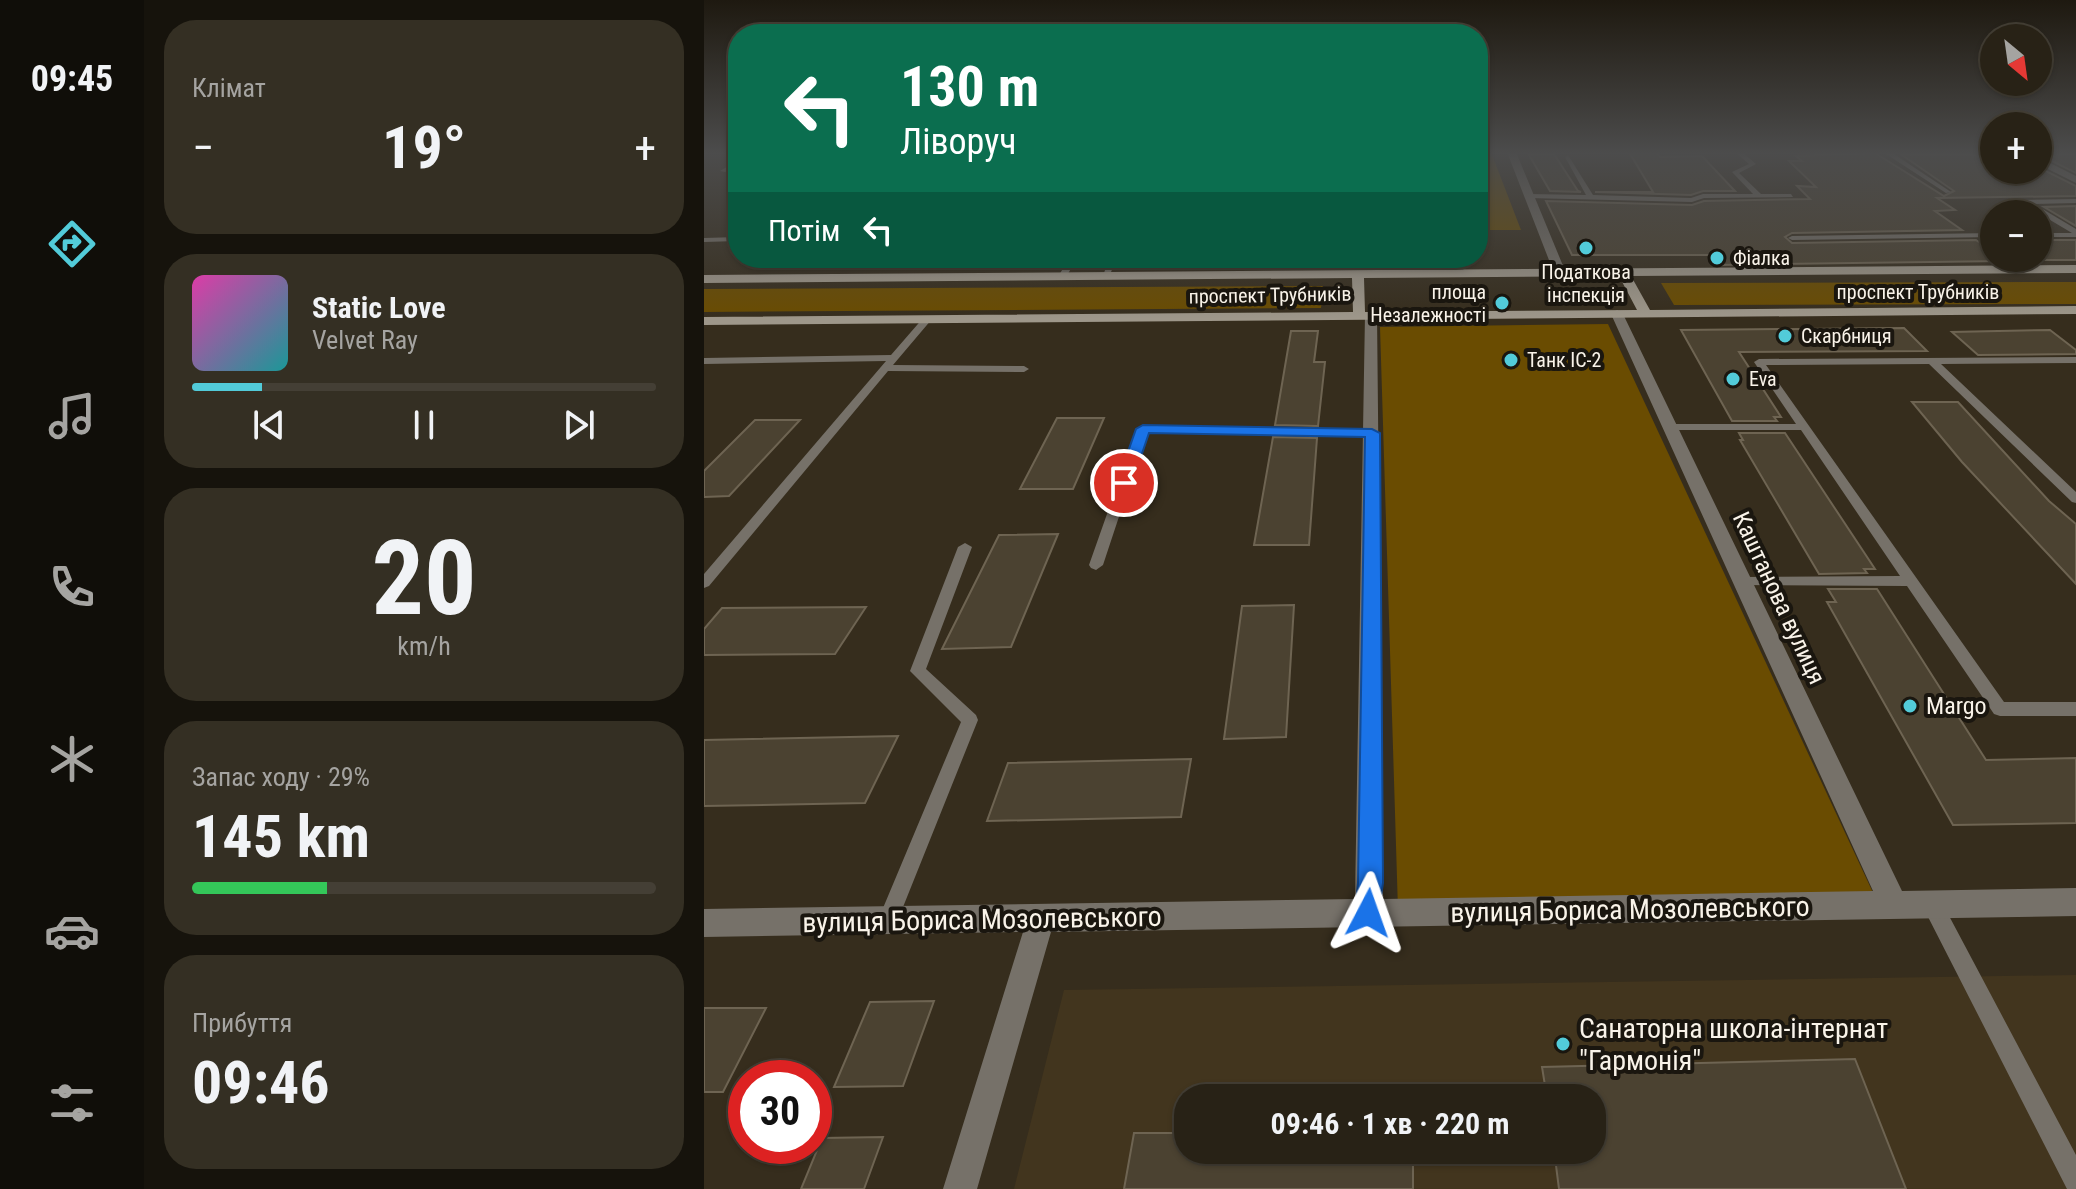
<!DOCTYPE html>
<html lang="uk">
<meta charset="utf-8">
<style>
:root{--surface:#282216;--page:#342f23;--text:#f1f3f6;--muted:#a5a4a1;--line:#443f35;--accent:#52cbd9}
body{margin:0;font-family:"Roboto Condensed",sans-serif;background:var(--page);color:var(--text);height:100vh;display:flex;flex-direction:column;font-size:30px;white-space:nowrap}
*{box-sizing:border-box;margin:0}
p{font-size:26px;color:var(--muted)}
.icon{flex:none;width:44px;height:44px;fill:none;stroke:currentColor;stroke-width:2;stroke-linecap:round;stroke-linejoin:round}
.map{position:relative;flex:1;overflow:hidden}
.details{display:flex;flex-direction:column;gap:20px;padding:20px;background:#16130c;width:560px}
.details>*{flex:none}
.banner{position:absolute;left:24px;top:24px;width:760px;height:244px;border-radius:32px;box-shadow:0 2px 6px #0004,0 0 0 2px var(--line);background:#0b6e4f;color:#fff;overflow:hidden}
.needle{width:52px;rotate:151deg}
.controls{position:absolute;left:1276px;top:24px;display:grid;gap:16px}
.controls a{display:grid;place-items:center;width:72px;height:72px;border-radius:50%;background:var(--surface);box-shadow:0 2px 6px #0004,0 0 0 2px var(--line);font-size:40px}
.speed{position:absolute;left:24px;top:1060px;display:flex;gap:16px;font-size:40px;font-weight:700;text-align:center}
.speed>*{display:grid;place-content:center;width:104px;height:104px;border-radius:50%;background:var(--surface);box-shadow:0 2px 6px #0004,0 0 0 2px var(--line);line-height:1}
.speed .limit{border:12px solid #d22;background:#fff;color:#111}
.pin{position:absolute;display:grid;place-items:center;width:68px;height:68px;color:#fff;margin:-34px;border:4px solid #fff;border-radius:50%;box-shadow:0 2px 8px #0007}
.me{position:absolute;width:88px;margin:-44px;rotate:4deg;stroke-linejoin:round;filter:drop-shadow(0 0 6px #0008)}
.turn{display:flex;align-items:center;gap:28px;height:168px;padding:0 40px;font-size:36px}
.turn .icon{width:104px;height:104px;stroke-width:2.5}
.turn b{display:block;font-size:56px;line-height:68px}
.then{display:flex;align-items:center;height:76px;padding:0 40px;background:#0003;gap:16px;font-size:30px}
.big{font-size:60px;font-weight:700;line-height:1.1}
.details .widget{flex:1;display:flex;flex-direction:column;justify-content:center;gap:12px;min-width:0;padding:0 28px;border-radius:32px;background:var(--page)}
.details .dial{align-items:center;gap:0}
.dial b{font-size:104px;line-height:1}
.song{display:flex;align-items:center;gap:24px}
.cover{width:96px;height:96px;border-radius:12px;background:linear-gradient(135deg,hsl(320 70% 55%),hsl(180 70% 35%))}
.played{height:8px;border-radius:4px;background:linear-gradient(90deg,var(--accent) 15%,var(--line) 15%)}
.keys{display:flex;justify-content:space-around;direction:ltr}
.heat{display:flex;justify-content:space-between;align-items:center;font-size:44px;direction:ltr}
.charge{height:12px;border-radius:6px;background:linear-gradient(90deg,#34c759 29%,var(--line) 0)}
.trip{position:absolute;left:470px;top:1084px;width:432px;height:80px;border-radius:32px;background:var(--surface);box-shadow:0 2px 6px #0004,0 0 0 2px var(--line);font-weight:700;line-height:80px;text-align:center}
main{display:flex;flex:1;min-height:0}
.tab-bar{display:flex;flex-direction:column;width:144px;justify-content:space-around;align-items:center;background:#100e09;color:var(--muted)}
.tab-bar .icon{width:56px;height:56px}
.tab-bar .active{color:var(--accent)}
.tab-bar b{font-size:36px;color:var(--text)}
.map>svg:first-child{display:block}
</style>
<main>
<nav class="tab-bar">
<b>09:45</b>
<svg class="icon active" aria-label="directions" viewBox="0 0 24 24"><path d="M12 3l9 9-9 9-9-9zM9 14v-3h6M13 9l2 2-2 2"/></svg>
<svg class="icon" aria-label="music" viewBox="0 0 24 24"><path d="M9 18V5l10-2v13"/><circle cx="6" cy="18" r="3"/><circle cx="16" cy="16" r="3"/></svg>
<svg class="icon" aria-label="phone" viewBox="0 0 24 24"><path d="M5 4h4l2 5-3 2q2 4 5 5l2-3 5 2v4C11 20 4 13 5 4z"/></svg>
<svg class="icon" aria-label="climate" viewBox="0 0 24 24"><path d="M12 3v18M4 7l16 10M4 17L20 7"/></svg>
<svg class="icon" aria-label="car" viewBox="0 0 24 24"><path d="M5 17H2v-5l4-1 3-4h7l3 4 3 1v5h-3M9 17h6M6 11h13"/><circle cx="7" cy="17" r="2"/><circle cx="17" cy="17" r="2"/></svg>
<svg class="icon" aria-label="filters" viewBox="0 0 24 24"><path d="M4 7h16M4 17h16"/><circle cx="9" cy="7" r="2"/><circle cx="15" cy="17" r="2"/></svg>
</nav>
<section class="details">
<div class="widget"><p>Клімат</p>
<div class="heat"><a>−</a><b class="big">19°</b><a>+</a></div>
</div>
<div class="widget">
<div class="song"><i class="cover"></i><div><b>Static Love</b><p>Velvet Ray</p></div></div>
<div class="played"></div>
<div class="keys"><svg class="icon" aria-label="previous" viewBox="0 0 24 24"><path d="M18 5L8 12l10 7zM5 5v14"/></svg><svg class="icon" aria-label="pause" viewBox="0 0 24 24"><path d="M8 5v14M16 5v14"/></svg><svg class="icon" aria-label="next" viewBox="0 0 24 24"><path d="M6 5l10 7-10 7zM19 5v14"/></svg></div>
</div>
<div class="widget dial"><b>20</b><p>km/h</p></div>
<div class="widget"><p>Запас ходу · 29%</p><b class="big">145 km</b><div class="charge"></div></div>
<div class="widget"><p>Прибуття</p><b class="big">09:46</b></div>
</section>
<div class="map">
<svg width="1372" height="1189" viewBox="0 0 1372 1189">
<rect width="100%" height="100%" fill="#362d1d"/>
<path fill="#42351e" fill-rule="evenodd" d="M 1372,975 L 1372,1189 L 310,1189 L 360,990 ZM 484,1098 L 888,1098 L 888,1150 L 484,1150 Z"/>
<path fill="#6a4c01" d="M 774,152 L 787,152 L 817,230 L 774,230 Z
M 1372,282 L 1372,304 L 970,305 L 957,283 Z
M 619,286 L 617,308 L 0,312 L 0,289 Z
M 904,324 L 1171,897 L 694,910 L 676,327 Z"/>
<path fill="#4b4231" stroke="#6e6452" stroke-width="2" d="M 925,152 L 953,152 L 956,157 L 998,156 L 1031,191 L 999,191 L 987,195 L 891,192 L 949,192 Z
M 1171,153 L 1240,196 L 1250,191 L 1198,155 L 1290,155 L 1290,170 L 1334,170 L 1334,167 L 1372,186 L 1372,196 L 1233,198 L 1251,210 L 1231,211 L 1258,230 L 1088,233 L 1081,237 L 1088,243 L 1272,240 L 1290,253 L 1290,258 L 1301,261 L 1070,264 L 1015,265 L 1008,255 L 868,255 L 842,201 L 988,205 L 1000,201 L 1106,199 L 1093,186 L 1112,187 L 1085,161 L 1098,161 L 1092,156 Z
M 850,154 L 874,191 L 877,192 L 846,191 L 825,155 Z
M 1372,154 L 1372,173 L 1336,155 Z
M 1372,206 L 1372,226 L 1340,207 Z
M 1334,240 L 1372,240 L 1372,260 L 1334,260 Z
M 1200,328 L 1223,351 L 1035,352 L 1077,417 L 1070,417 L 1073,421 L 1028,421 L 977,330 Z
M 1346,330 L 1372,350 L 1372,354 L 1274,355 L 1248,332 Z
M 587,331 L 614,331 L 610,362 L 621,362 L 614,426 L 571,425 Z
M 1208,402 L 1254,402 L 1345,501 L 1372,524 L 1372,584 L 1258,462 Z
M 353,418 L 400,418 L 369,489 L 316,489 Z
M 51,420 L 96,420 L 25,496 L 0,497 L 0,471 Z
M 1035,433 L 1081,433 L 1171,569 L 1160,569 L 1163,573 L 1115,574 L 1036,440 L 1039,440 Z
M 569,437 L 613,438 L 605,545 L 550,545 Z
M 354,534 L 307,647 L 238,649 L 295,535 Z
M 1124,589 L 1173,589 L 1282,760 L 1372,758 L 1372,823 L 1249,825 L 1123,602 L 1132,602 Z
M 590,605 L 582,737 L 520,739 L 538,606 Z
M 162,607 L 131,654 L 0,655 L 0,629 L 18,608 Z
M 194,736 L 161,803 L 0,806 L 0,740 Z
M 487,759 L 477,817 L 283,821 L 304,763 Z
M 230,1001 L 199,1086 L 130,1087 L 166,1002 Z
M 0,1008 L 62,1008 L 19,1092 L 0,1092 Z
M 1151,1059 L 1202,1189 L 855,1189 L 850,1150 L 888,1150 L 888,1098 L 843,1098 L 838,1067 Z
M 430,1133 L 484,1133 L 484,1150 L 709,1150 L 709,1189 L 420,1189 Z
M 179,1137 L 160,1189 L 97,1189 L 118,1138 Z"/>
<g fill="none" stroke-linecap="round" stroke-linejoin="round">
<path fill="#767169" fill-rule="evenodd" d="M 1031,152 L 1038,152 L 1052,164 L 1035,173 L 1057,194 L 1087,194 L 1089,197 L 1000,198 L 988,202 L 825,198 L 822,196 L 825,194 L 882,195 L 861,157 L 864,155 L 889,195 L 987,198 L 999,194 L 1049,194 L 1028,172 L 1045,164 Z
M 1179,152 L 1187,152 L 1247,192 L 1242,193 Z
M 34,160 L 34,165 L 21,172 L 16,171 Z
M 1372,199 L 1372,203 L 1330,204 L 1372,229 L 1372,237 L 1334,237 L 1334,233 L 1368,233 L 1319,204 L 1319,200 Z
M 1290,233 L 1290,237 L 1088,240 L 1084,238 L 1088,236 Z
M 34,237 L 34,241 L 0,242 L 0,238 Z
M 365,258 L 373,258 L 361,279 L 355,279 L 354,277 Z
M 405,258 L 413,258 L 404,279 L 398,279 Z
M 659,258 L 748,259 L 744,261 L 567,264 L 549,269 L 545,267 L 567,260 Z
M 1306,258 L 1315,258 L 1329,270 L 1322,272 Z
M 223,316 L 228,319 L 189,365 L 320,366 L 325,369 L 320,372 L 184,371 L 5,586 L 0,588 L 0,574 L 182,361 L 0,364 L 0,358 L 187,355 L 220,317 Z
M 1372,357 L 1372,363 L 1237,364 L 1372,492 L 1372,503 L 1368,502 L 1225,364 L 1062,365 L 1300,702 L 1372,702 L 1372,716 L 1296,716 L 1290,714 L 1203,586 L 1034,585 L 1032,582 L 1034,579 L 1039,577 L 1196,576 L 1097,430 L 966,430 L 960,427 L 966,424 L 1092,424 L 1050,362 L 1055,359 Z
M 439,426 L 668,430 L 674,433 L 668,436 L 443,432 L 399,565 L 392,570 L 387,568 L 385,565 L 433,429 Z
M 261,543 L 268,547 L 222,669 L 272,715 L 274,720 L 191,927 L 184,930 L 177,927 L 174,920 L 257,722 L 206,671 L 254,547 Z
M 1228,894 L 1235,897 L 1372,1155 L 1372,1189 L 1363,1189 L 1221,911 L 1218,904 L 1221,897 Z"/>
<path fill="#767169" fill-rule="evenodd" d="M 803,152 L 812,152 L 862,273 L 860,276 L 850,273 Z
M 1334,157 L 1372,176 L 1372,183 L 1334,164 Z
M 738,258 L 750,258 L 751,277 L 743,277 Z
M 667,310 L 673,314 L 679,899 L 1169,891 L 907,314 L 913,310 L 919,314 L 1198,891 L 1372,888 L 1372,916 L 347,932 L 273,1189 L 239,1189 L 319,932 L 0,937 L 0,909 L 651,899 L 661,314 Z"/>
<path fill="#9e978a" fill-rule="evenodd" d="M 1372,265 L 1372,273 L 927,276 L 946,310 L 1372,306 L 1372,314 L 0,325 L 0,317 L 649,312 L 648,278 L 0,283 L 0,275 ZM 915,276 L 933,310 L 661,312 L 660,278 Z"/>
</g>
<linearGradient id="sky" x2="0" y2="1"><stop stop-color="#1e1910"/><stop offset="0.48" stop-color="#4c4c4c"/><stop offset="1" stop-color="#4c4c4c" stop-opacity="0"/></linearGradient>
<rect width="1372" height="319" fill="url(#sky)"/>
<path fill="#1a73e8" stroke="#114b97" stroke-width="2" d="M 439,425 L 668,429 L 676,433 L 679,883 L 673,922 L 664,925 L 655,922 L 651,913 L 654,883 L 661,437 L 445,433 L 428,483 L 420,488 L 415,487 L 413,483 L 432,429 Z"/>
<g fill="#52cbd9" stroke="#1a160f" stroke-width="3">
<circle cx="882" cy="248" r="8"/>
<circle cx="1013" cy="258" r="8"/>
<circle cx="798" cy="303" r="8"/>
<circle cx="1081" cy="336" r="8"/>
<circle cx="807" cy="360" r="8"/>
<circle cx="1029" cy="379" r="8"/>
<circle cx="1206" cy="706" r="8"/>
<circle cx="859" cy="1044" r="8"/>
</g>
<g text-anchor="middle" stroke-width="8" stroke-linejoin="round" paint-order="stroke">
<g font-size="20" fill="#f9f3e9" stroke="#1a160f" text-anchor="start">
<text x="1029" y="265">Фіалка</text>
<text x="882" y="279" text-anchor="middle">Податкова<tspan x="882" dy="23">інспекція</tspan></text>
<text x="782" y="299" text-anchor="end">площа<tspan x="782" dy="23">Незалежності</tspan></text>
<text x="1097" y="343">Скарбниця</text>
<text x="823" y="367">Танк ІС-2</text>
<text x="1045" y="386">Eva</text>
</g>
<g font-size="20" fill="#f9f3e9" stroke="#1a160f">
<text x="1214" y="299">проспект Трубників</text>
<text transform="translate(566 295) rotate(-1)" y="7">проспект Трубників</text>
</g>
<g font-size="24" fill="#f9f3e9" stroke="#1a160f">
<text transform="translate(1075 598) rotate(65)" y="8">Каштанова вулиця</text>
</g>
<g font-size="24" fill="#f9f3e9" stroke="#1a160f" text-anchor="start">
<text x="1222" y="714">Margo</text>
</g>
<g font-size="28" fill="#f9f3e9" stroke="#1a160f">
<text transform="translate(926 909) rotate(-1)" y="10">вулиця Бориса Мозолевського</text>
<text transform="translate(278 919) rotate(-1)" y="10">вулиця Бориса Мозолевського</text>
</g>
<g font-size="28" fill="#f9f3e9" stroke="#1a160f" text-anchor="start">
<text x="875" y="1038">Санаторна школа-інтернат<tspan x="875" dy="32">"Гармонія"</tspan></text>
</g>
</g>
</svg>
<div class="controls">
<a><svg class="needle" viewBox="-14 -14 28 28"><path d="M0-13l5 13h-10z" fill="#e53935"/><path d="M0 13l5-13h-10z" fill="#a5a4a1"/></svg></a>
<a>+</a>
<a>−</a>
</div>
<div class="speed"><div class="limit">30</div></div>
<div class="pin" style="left:420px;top:483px;background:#d93025"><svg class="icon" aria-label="arrive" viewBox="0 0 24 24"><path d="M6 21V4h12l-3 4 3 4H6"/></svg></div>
<svg class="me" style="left:664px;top:913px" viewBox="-20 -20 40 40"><path d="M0-17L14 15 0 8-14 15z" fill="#1a73e8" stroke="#fff" stroke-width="4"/></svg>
<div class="trip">09:46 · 1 хв · 220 m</div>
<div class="banner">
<div class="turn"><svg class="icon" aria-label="left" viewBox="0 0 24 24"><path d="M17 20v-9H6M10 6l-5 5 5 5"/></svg><div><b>130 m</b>Ліворуч</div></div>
<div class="then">Потім<svg class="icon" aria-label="left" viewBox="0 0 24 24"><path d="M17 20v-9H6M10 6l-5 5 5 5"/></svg></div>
</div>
</div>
</main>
